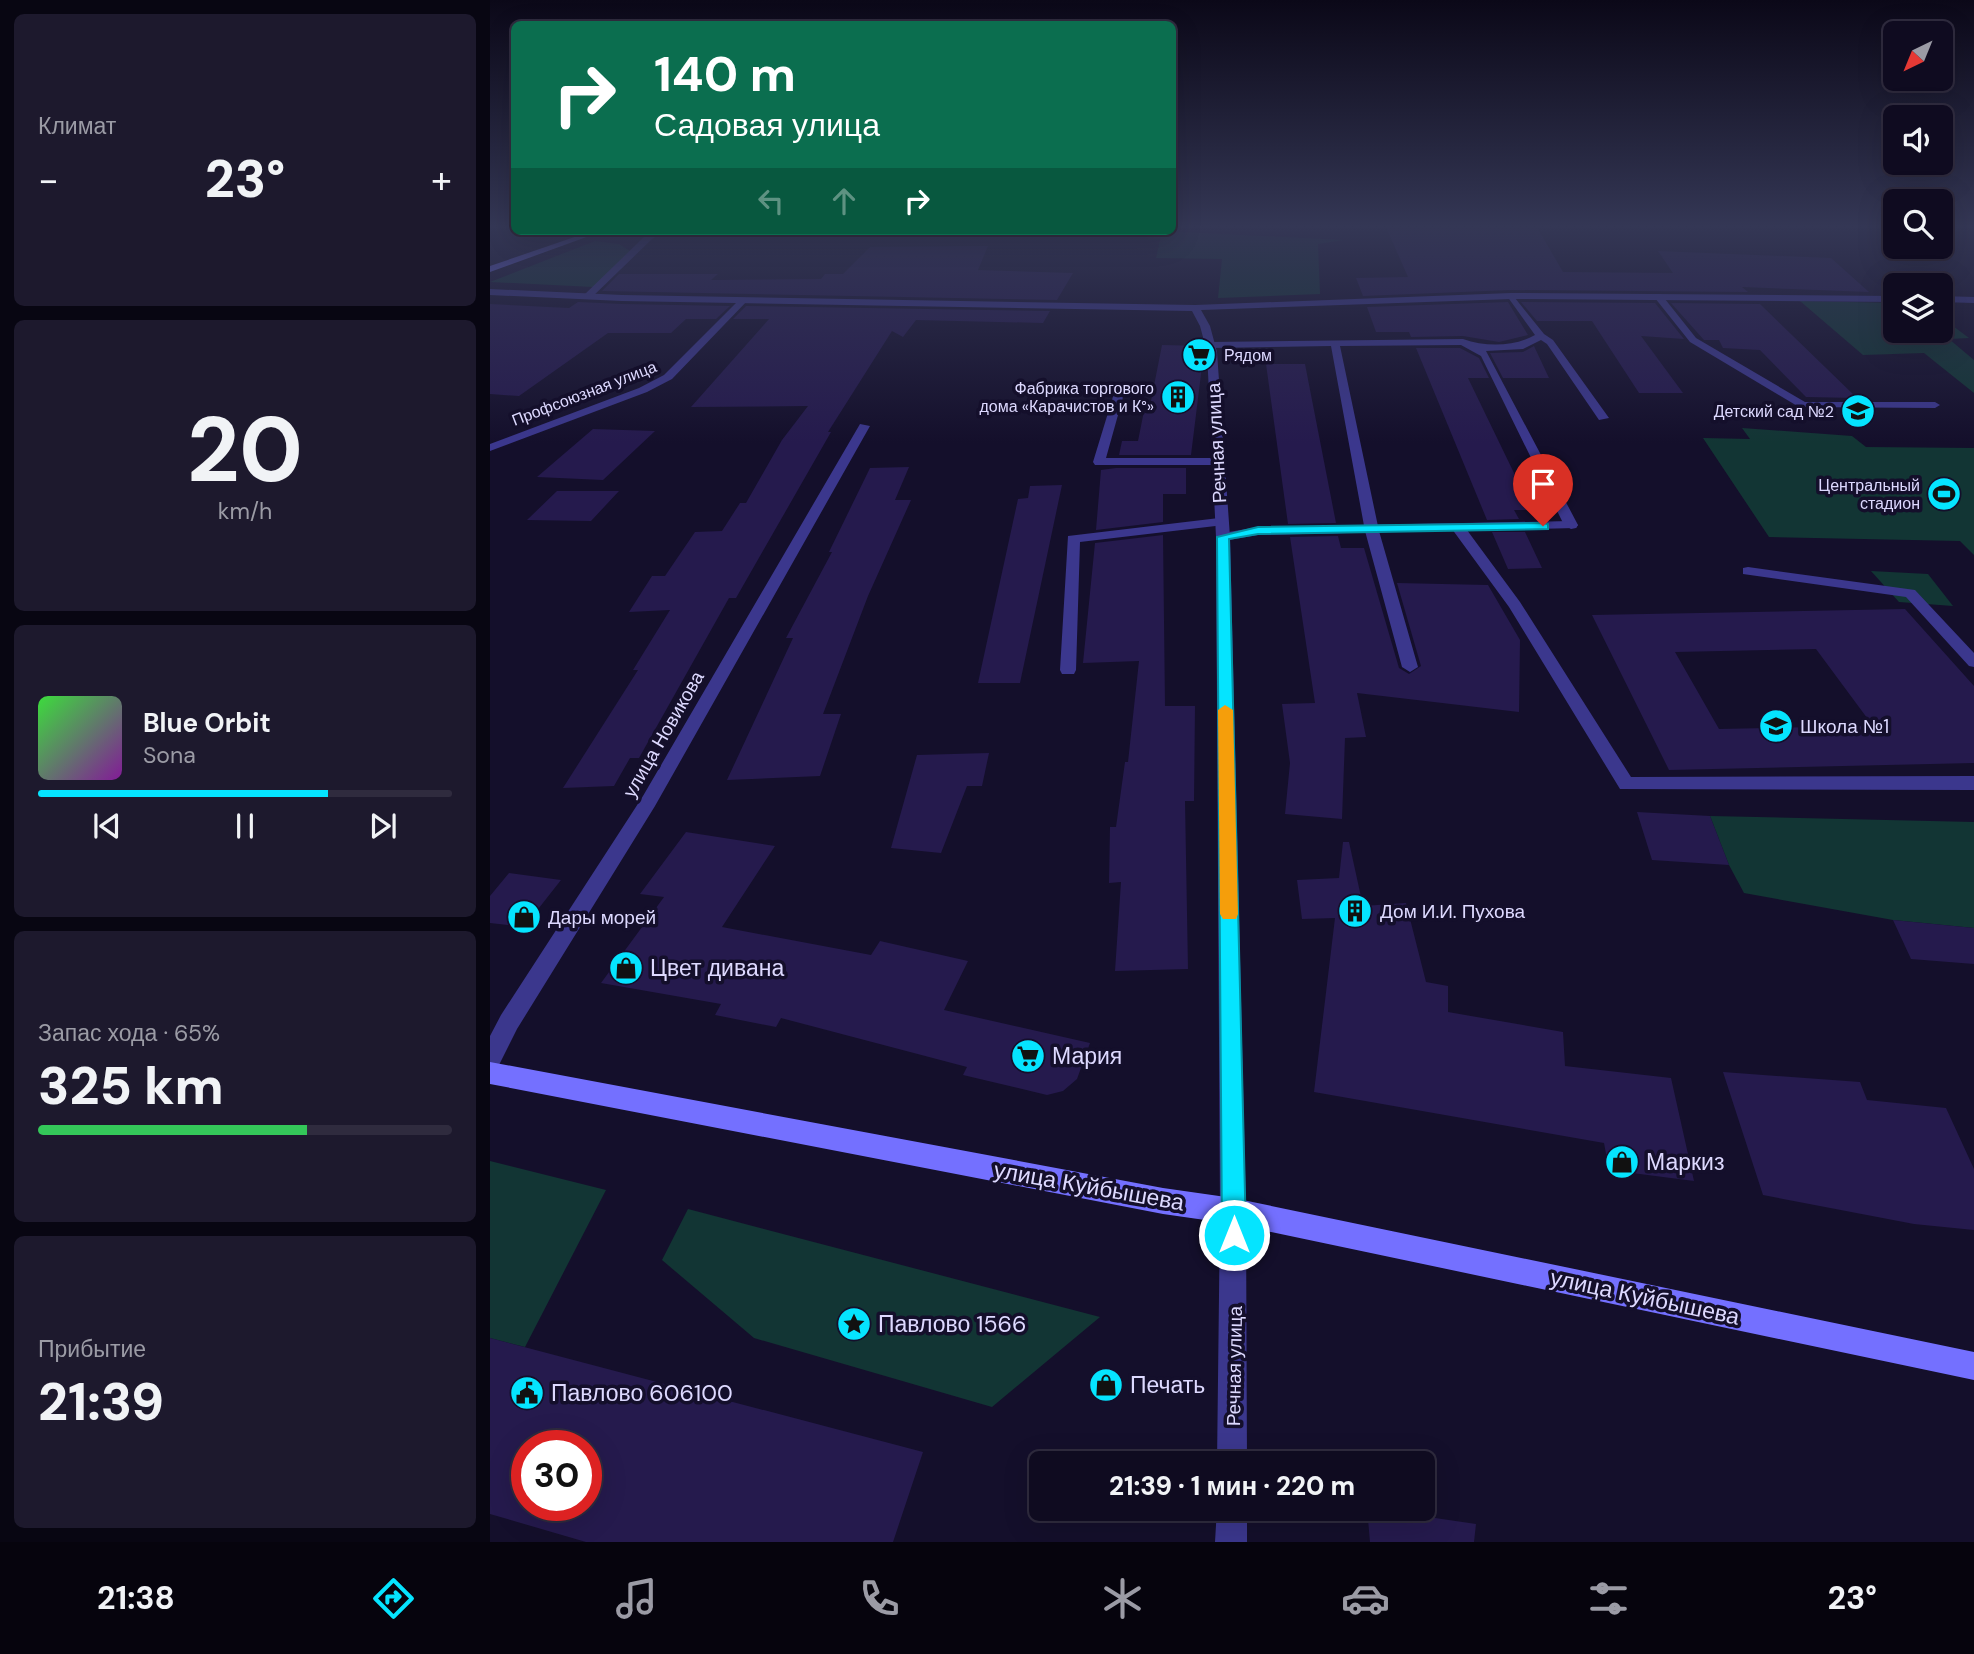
<!DOCTYPE html>
<html lang="ru">
<meta charset="utf-8">
<style>
:root{--surface:#0f0b20;--page:#1d192d;--text:#f1f3f6;--muted:#9b9ba5;--line:#2f2b3e;--accent:#05e4ff}
body{margin:0;font-family:"DM Sans",sans-serif;background:var(--page);color:var(--text);height:100vh;display:flex;flex-direction:column;font-size:26px;white-space:nowrap}
*{box-sizing:border-box;margin:0}
p{font-size:23px;color:var(--muted)}
.icon{flex:none;width:38px;height:38px;fill:none;stroke:currentColor;stroke-width:2;stroke-linecap:round;stroke-linejoin:round}
.map{position:relative;flex:1;overflow:hidden}
.drawer{display:flex;flex-direction:column;gap:14px;padding:14px;background:#080612;width:490px}
.drawer>*{flex:none}
.guide{position:absolute;left:21px;top:21px;width:665px;height:214px;border-radius:10px;box-shadow:0 7px 28px #0002,0 0 0 2px var(--line);background:#0b6e4f;color:#fff;overflow:hidden}
.needle{width:46px;rotate:223deg}
.controls{position:absolute;left:1393px;top:21px;display:grid;gap:14px}
.controls a{display:grid;place-items:center;width:70px;height:70px;border-radius:10px;background:var(--surface);box-shadow:0 7px 28px #0002,0 0 0 2px var(--line);font-size:35px}
.speed{position:absolute;left:21px;top:1430px;display:flex;gap:14px;font-size:35px;font-weight:700;text-align:center}
.speed>*{display:grid;place-content:center;width:91px;height:91px;border-radius:50%;background:var(--surface);box-shadow:0 7px 28px #0002,0 0 0 2px var(--line);line-height:1}
.speed .limit{border:10px solid #d22;background:#fff;color:#111}
.pin{position:absolute;display:grid;place-items:center;width:60px;height:60px;color:#fff;margin:-72px -30px;border-radius:50% 50% 50% 0;rotate:-45deg;box-shadow:0 0 7px #0007}
.pin .icon{rotate:45deg}
.me{position:absolute;width:77px;margin:-38px;rotate:0deg;stroke-linejoin:round;filter:drop-shadow(0 0 5px #0008)}
.turn{display:flex;align-items:center;gap:24px;height:147px;padding:0 28px;font-size:32px}
.turn .icon{width:91px;height:91px;stroke-width:2.5}
.turn b{display:block;font-size:49px;line-height:60px}
.lanes{display:flex;align-items:center;height:66px;padding:0 28px;background:#0003;justify-content:center;gap:35px;direction:ltr}
.lanes .off{opacity:.35}
.big{font-size:52px;font-weight:800;line-height:1.1}
.drawer .widget{flex:1;display:flex;flex-direction:column;justify-content:center;gap:10px;min-width:0;padding:0 24px;border-radius:10px;background:var(--page)}
.drawer .dial{align-items:center;gap:0}
.dial b{font-size:91px;line-height:1}
.song{display:flex;align-items:center;gap:21px}
.cover{width:84px;height:84px;border-radius:10px;background:linear-gradient(135deg,hsl(120 70% 55%),hsl(290 70% 35%))}
.played{height:7px;border-radius:4px;background:linear-gradient(90deg,var(--accent) 70%,var(--line) 70%)}
.keys{display:flex;justify-content:space-around;direction:ltr}
.heat{display:flex;justify-content:space-between;align-items:center;font-size:38px;direction:ltr}
.charge{height:10px;border-radius:5px;background:linear-gradient(90deg,#34c759 65%,var(--line) 0)}
.trip{position:absolute;left:539px;top:1451px;width:406px;height:70px;border-radius:10px;background:var(--surface);box-shadow:0 7px 28px #0002,0 0 0 2px var(--line);font-weight:800;line-height:70px;text-align:center}
.tabs{display:flex;height:112px;justify-content:space-around;align-items:center;background:#06040d;color:var(--muted)}
.tabs .icon{width:49px;height:49px}
.tabs .selected{color:var(--accent)}
.tabs b{font-size:32px;color:var(--text)}
main{display:flex;flex:1;min-height:0}
.map>svg:first-child{display:block}
</style>
<main>
<section class="drawer">
<div class="widget"><p>Климат</p>
<div class="heat"><a>−</a><b class="big">23°</b><a>+</a></div>
</div>
<div class="widget dial"><b>20</b><p>km/h</p></div>
<div class="widget">
<div class="song"><i class="cover"></i><div><b>Blue Orbit</b><p>Sona</p></div></div>
<div class="played"></div>
<div class="keys"><svg class="icon" aria-label="previous" viewBox="0 0 24 24"><path d="M18 5L8 12l10 7zM5 5v14"/></svg><svg class="icon" aria-label="pause" viewBox="0 0 24 24"><path d="M8 5v14M16 5v14"/></svg><svg class="icon" aria-label="next" viewBox="0 0 24 24"><path d="M6 5l10 7-10 7zM19 5v14"/></svg></div>
</div>
<div class="widget"><p>Запас хода · 65%</p><b class="big">325 km</b><div class="charge"></div></div>
<div class="widget"><p>Прибытие</p><b class="big">21:39</b></div>
</section>
<div class="map">
<svg width="1484" height="1542" viewBox="0 0 1484 1542">
<rect width="100%" height="100%" fill="#140f2b"/>
<path fill="#123534" d="M 672,231 L 854,240 L 828,244 L 830,294 L 728,298 L 732,259 L 666,258 Z
M 105,241 L 129,244 L 140,251 L 103,287 L 0,282 Z
M 1310,301 L 1405,303 L 1405,331 L 1451,331 L 1451,317 L 1479,338 L 1459,339 L 1484,360 L 1484,393 L 1434,353 L 1373,355 Z
M 1252,428 L 1362,436 L 1376,447 L 1484,448 L 1484,555 L 1470,541 L 1279,537 L 1213,438 L 1260,439 Z
M 1381,571 L 1438,574 L 1463,606 L 1409,602 Z
M 1220,816 L 1484,822 L 1484,928 L 1403,920 L 1254,893 L 1239,865 Z
M 0,1161 L 116,1190 L 35,1347 L 0,1338 Z
M 198,1209 L 610,1317 L 502,1407 L 264,1338 L 172,1260 Z"/>
<path fill="#251a4d" fill-rule="evenodd" d="M 896,227 L 1047,227 L 1073,272 L 1183,273 L 1168,251 L 1341,258 L 1379,292 L 1252,287 L 1258,292 L 1021,290 L 873,296 L 866,278 L 918,277 Z
M 498,246 L 488,270 L 583,273 L 567,300 L 112,291 L 129,274 L 228,274 L 221,280 L 331,279 L 335,274 L 353,274 L 380,247 Z
M 88,302 L 132,304 L 240,306 L 226,319 L 196,319 L 181,333 L 118,333 L 29,396 L 0,394 L 0,304 L 79,308 Z
M 1018,302 L 1038,335 L 1009,342 L 973,336 L 921,337 L 919,332 L 886,332 L 877,307 Z
M 1031,302 L 1165,303 L 1194,339 L 1151,336 L 1193,393 L 1149,393 L 1102,321 L 1047,321 Z
M 1181,303 L 1270,304 L 1367,398 L 1316,397 L 1270,350 L 1233,348 L 1229,340 L 1214,340 Z
M 256,306 L 560,311 L 553,323 L 426,320 L 413,337 L 402,331 L 338,432 L 341,432 L 246,598 L 239,598 L 149,758 L 140,758 L 124,786 L 73,788 L 148,670 L 143,670 L 180,610 L 139,612 L 162,576 L 175,576 L 205,532 L 232,531 L 250,503 L 256,503 L 292,440 L 318,406 L 201,407 L 279,319 L 243,319 Z
M 672,345 L 713,346 L 714,350 L 701,455 L 629,455 L 632,441 L 648,441 L 654,411 L 659,411 Z
M 1044,346 L 1059,378 L 1013,378 L 1000,353 L 1033,352 Z
M 926,348 L 970,348 L 989,358 L 999,378 L 978,378 L 1042,510 L 1024,510 L 1029,519 L 997,520 Z
M 776,364 L 815,364 L 846,523 L 798,524 Z
M 103,429 L 165,431 L 113,480 L 47,477 Z
M 419,467 L 405,500 L 421,500 L 378,596 L 333,714 L 351,714 L 330,776 L 237,780 L 303,638 L 296,638 L 342,552 L 339,552 L 380,468 Z
M 626,468 L 696,468 L 696,494 L 673,494 L 673,522 L 606,530 L 611,470 Z
M 572,485 L 530,683 L 488,683 L 528,499 L 538,498 L 540,486 Z
M 67,491 L 129,491 L 101,521 L 37,520 Z
M 1002,532 L 1035,532 L 1052,568 L 1018,569 Z
M 673,535 L 675,706 L 705,706 L 704,801 L 695,801 L 698,969 L 625,971 L 631,882 L 619,883 L 620,827 L 626,827 L 635,762 L 638,762 L 649,661 L 593,663 L 605,543 Z
M 848,536 L 851,548 L 874,548 L 909,668 L 919,674 L 931,666 L 907,583 L 998,585 L 1030,640 L 1029,712 L 867,693 L 876,737 L 855,738 L 852,819 L 795,814 L 800,763 L 792,704 L 825,703 L 800,537 Z
M 1415,609 L 1484,686 L 1484,763 L 1179,770 L 1102,615 ZM 1326,649 L 1383,726 L 1229,729 L 1185,652 Z
M 499,753 L 492,786 L 477,786 L 451,853 L 401,848 L 427,755 Z
M 1147,812 L 1220,816 L 1239,865 L 1162,860 Z
M 196,832 L 285,846 L 232,927 L 381,955 L 390,941 L 478,961 L 454,1010 L 600,1043 L 587,1079 L 573,1091 L 557,1095 L 473,1075 L 477,1067 L 291,1018 L 286,1027 L 225,1015 L 231,1004 L 111,983 L 174,897 L 150,894 Z
M 853,842 L 859,842 L 873,906 L 916,903 L 936,982 L 958,986 L 958,1012 L 1073,1032 L 1075,1066 L 1181,1078 L 1204,1181 L 1119,1170 L 1114,1143 L 824,1092 L 845,918 L 812,919 L 807,880 L 849,878 Z
M 19,873 L 71,880 L 34,927 L 0,923 L 0,896 Z
M 1403,920 L 1484,928 L 1484,964 L 1421,959 Z
M 1233,1072 L 1370,1082 L 1377,1100 L 1456,1108 L 1484,1169 L 1484,1230 L 1424,1224 L 1273,1195 Z
M 0,1338 L 433,1452 L 403,1542 L 96,1542 L 0,1514 ZM 37,1446 L 96,1446 L 96,1505 L 37,1505 Z
M 877,1508 L 986,1524 L 984,1542 L 880,1542 Z"/>
<g fill="none" stroke-linecap="round" stroke-linejoin="round">
<path fill="#3b378d" fill-rule="evenodd" d="M 1021,293 L 1054,334 L 1063,340 L 1119,418 L 1109,420 L 1057,344 L 1051,340 L 1033,349 L 996,351 L 1088,525 L 1086,528 L 1081,529 L 1074,525 L 991,356 L 971,345 L 850,346 L 889,531 L 928,667 L 920,672 L 912,667 L 875,531 L 841,346 L 720,348 L 715,345 L 720,342 L 973,339 C 996,347 1023,347 1045,335 L 1017,296 Z
M 1165,294 L 1171,294 L 1206,338 L 1315,402 L 1445,402 L 1450,405 L 1445,408 L 1309,407 L 1200,342 L 1165,298 Z
M 630,387 L 635,390 L 616,458 L 726,458 L 732,462 L 730,465 L 605,465 L 603,462 L 625,390 Z
M 729,518 L 734,519 L 734,525 L 590,542 L 586,670 L 584,674 L 572,674 L 570,670 L 578,536 Z
M 969,525 L 974,526 L 1030,602 L 1141,777 L 1484,776 L 1484,790 L 1130,789 L 1019,607 L 962,529 Z
M 1258,567 L 1425,590 L 1484,653 L 1484,667 L 1479,666 L 1416,597 L 1253,574 L 1253,568 Z"/>
<path fill="#3b378d" fill-rule="evenodd" d="M 165,231 L 175,231 L 162,239 L 100,299 L 94,299 L 94,295 L 156,235 Z
M 251,298 L 258,300 L 182,379 L 157,392 L 0,451 L 0,444 L 149,388 L 174,375 Z
M 370,424 L 380,426 L 165,806 L 27,1029 L 8,1067 L 0,1070 L 0,1036 L 11,1015 L 153,796 Z
M 1081,521 L 1088,525 L 1086,528 L 768,535 L 733,541 L 726,537 L 733,533 L 768,527 Z
M 743,1198 L 752,1202 L 756,1211 L 757,1463 L 727,1463 L 730,1211 L 734,1202 Z
M 727,1508 L 757,1508 L 757,1542 L 725,1542 Z"/>
<path fill="#3b378d" fill-rule="evenodd" d="M 0,289 L 132,295 L 705,305 L 1021,293 L 1405,296 L 1405,302 L 1021,299 L 711,310 L 720,326 L 727,352 L 740,537 L 756,1211 L 752,1220 L 743,1224 L 734,1220 L 730,1211 L 726,537 L 717,352 L 710,326 L 702,311 L 132,301 L 0,295 Z
M 1451,296 L 1484,297 L 1484,303 L 1451,302 Z"/>
<path fill="#7470ff" fill-rule="evenodd" d="M 102,231 L 113,231 L 0,272 L 0,266 Z
M 0,1062 L 673,1188 L 743,1198 L 1484,1352 L 1484,1380 L 743,1224 L 673,1214 L 0,1084 Z"/>
</g>
<linearGradient id="sky" x2="0" y2="1"><stop stop-color="#0b0818"/><stop offset="0.51" stop-color="#343755"/><stop offset="1" stop-color="#343755" stop-opacity="0"/></linearGradient>
<rect width="1484" height="443" fill="url(#sky)"/>
<path fill="#05e4ff" stroke="#0394a6" stroke-width="2" d="M 1053,523 L 1058,524 L 1058,529 L 768,534 L 739,539 L 756,1235 L 752,1243 L 744,1246 L 735,1243 L 732,1235 L 727,537 L 768,527 Z"/>
<path fill="#f59e0b" d="M 735,705 L 743,710 L 748,914 L 746,919 L 733,919 L 730,914 L 728,710 Z"/>
<defs>
<g id="supermarket-disc" transform="scale(1.75)"><circle r="9.5" fill="#05e4ff" stroke="#140f2b"/><path d="M-6-5.5h2.5l.6 2H6L4.5 2H-2.5L-4.4-4H-6ZM-1.5 3.2a1.3 1.3 0 1 0 .1 0ZM3 3.2a1.3 1.3 0 1 0 .1 0Z" fill="#111"/></g>
<g id="building-disc" transform="scale(1.75)"><circle r="9.5" fill="#05e4ff" stroke="#140f2b"/><path d="M-4-6H4V6H1V3H-1V6H-4ZM-2.5-4.3h1.7v1.8h-1.7ZM.8-4.3h1.7v1.8H.8ZM-2.5-1h1.7V.8h-1.7ZM.8-1h1.7V.8H.8Z" fill="#111"/></g>
<g id="school-disc" transform="scale(1.75)"><circle r="9.5" fill="#05e4ff" stroke="#140f2b"/><path d="M0-5L7-2L0 1L-7-2ZM-4 1L0 2.5L4 1V4Q0 6-4 4Z" fill="#111"/></g>
<g id="stadium-disc" transform="scale(1.75)"><circle r="9.5" fill="#05e4ff" stroke="#140f2b"/><path d="M0-5a6.5 5 0 1 0 0 10a6.5 5 0 1 0 0-10ZM-3.5-1.8h7v3.6h-7Z" fill="#111"/></g>
<g id="shop-disc" transform="scale(1.75)"><circle r="9.5" fill="#05e4ff" stroke="#140f2b"/><path d="M-5-2.5h2.3a2.7 3.5 0 0 1 5.4 0H5L5.5 6h-11ZM-1.5-2.5h3a1.5 2.3 0 0 0-3 0Z" fill="#111"/></g>
<g id="sight-disc" transform="scale(1.75)"><circle r="9.5" fill="#05e4ff" stroke="#140f2b"/><path d="M0-6L1.8-2.2L6-1.7L2.9 1.2L3.7 5.4L0 3.3L-3.7 5.4L-2.9 1.2L-6-1.7L-1.8-2.2Z" fill="#111"/></g>
<g id="civic-disc" transform="scale(1.75)"><circle r="9.5" fill="#05e4ff" stroke="#140f2b"/><path d="M-.6-6.5H3V-4.5H.6V-3L4-1V1h2V6H-6V1h2V-1L-.6-3ZM-1.2 2.5V6h2.4V2.5Z" fill="#111"/></g>
</defs>
<g fill-rule="evenodd">
<use href="#supermarket-disc" x="709" y="355"/>
<use href="#building-disc" x="688" y="397"/>
<use href="#school-disc" x="1368" y="411"/>
<use href="#stadium-disc" x="1454" y="494"/>
<use href="#school-disc" x="1286" y="726"/>
<use href="#building-disc" x="865" y="911"/>
<use href="#shop-disc" x="34" y="917"/>
<use href="#shop-disc" x="136" y="968"/>
<use href="#supermarket-disc" x="538" y="1056"/>
<use href="#shop-disc" x="1132" y="1162"/>
<use href="#sight-disc" x="364" y="1324"/>
<use href="#shop-disc" x="616" y="1385"/>
<use href="#civic-disc" x="37" y="1393"/>
</g>
<g text-anchor="middle" stroke-width="7" stroke-linejoin="round" paint-order="stroke">
<g font-size="16" fill="#ddd9ff" stroke="#140f2b" text-anchor="end">
<text x="734" y="361" text-anchor="start">Рядом</text>
<text x="664" y="394">Фабрика торгового<tspan x="664" dy="18">дома «Карачистов и К°»</tspan></text>
<text x="1344" y="417">Детский сад №2</text>
<text x="1430" y="491">Центральный<tspan x="1430" dy="18">стадион</tspan></text>
</g>
<g font-size="16" fill="#ddd9ff" stroke="#140f2b">
<text transform="translate(94 393) rotate(-21)" y="6">Профсоюзная улица</text>
</g>
<g font-size="19" fill="#ddd9ff" stroke="#140f2b">
<text transform="translate(726 443) rotate(-93)" y="7">Речная улица</text>
<text transform="translate(173 734) rotate(-60)" y="7">улица Новикова</text>
<text transform="translate(744 1366) rotate(-89)" y="7">Речная улица</text>
</g>
<g font-size="19" fill="#ddd9ff" stroke="#140f2b" text-anchor="start">
<text x="1310" y="733">Школа №1</text>
<text x="890" y="918">Дом И.И. Пухова</text>
<text x="58" y="924">Дары морей</text>
</g>
<g font-size="23" fill="#ddd9ff" stroke="#140f2b" text-anchor="start">
<text x="160" y="976">Цвет дивана</text>
<text x="562" y="1064">Мария</text>
<text x="1156" y="1170">Маркиз</text>
<text x="388" y="1332">Павлово 1566</text>
<text x="640" y="1393">Печать</text>
<text x="61" y="1401">Павлово 606100</text>
</g>
<g font-size="23" fill="#ddd9ff" stroke="#140f2b">
<text transform="translate(599 1186) rotate(10)" y="8">улица Куйбышева</text>
<text transform="translate(1155 1297) rotate(12)" y="8">улица Куйбышева</text>
</g>
</g>
</svg>
<div class="controls">
<a><svg class="needle" viewBox="-14 -14 28 28"><path d="M0-13l5 13h-10z" fill="#e53935"/><path d="M0 13l5-13h-10z" fill="#9b9ba5"/></svg></a>
<a><svg class="icon" aria-label="sound" viewBox="0 0 24 24"><path d="M4 9h4l5-4v14l-5-4H4zM17 9q2 3 0 6"/></svg></a>
<a><svg class="icon" aria-label="search" viewBox="0 0 24 24"><circle cx="10" cy="10" r="6"/><path d="M15 15l6 6"/></svg></a>
<a><svg class="icon" aria-label="layers" viewBox="0 0 24 24"><path d="M12 4l9 5-9 5-9-5zM3 14l9 5 9-5"/></svg></a>
</div>
<div class="speed"><div class="limit">30</div></div>
<div class="pin" style="left:1053px;top:526px;background:#d93025"><svg class="icon" aria-label="arrive" viewBox="0 0 24 24"><path d="M6 21V4h12l-3 4 3 4H6"/></svg></div>
<svg class="me" style="left:744px;top:1235px" viewBox="-20 -20 40 40"><circle r="17" fill="#05e4ff" stroke="#fff" stroke-width="3"/><path d="M0-11L8 9 0 5-8 9z" fill="#fff"/></svg>
<div class="trip">21:39 · 1 мин · 220 m</div>
<div class="guide">
<div class="turn"><svg class="icon" aria-label="right" viewBox="0 0 24 24"><path d="M7 20v-9h11M14 6l5 5-5 5"/></svg><div><b>140 m</b>Садовая улица</div></div>
<div class="lanes"><svg class="icon off" aria-label="left" viewBox="0 0 24 24"><path d="M17 20v-9H6M10 6l-5 5 5 5"/></svg><svg class="icon off" aria-label="ahead" viewBox="0 0 24 24"><path d="M12 20V5M6 11l6-6 6 6"/></svg><svg class="icon" aria-label="right" viewBox="0 0 24 24"><path d="M7 20v-9h11M14 6l5 5-5 5"/></svg></div>
</div>
</div>
</main>
<nav class="tabs">
<b>21:38</b>
<svg class="icon selected" aria-label="directions" viewBox="0 0 24 24"><path d="M12 3l9 9-9 9-9-9zM9 14v-3h6M13 9l2 2-2 2"/></svg>
<svg class="icon" aria-label="music" viewBox="0 0 24 24"><path d="M9 18V5l10-2v13"/><circle cx="6" cy="18" r="3"/><circle cx="16" cy="16" r="3"/></svg>
<svg class="icon" aria-label="phone" viewBox="0 0 24 24"><path d="M5 4h4l2 5-3 2q2 4 5 5l2-3 5 2v4C11 20 4 13 5 4z"/></svg>
<svg class="icon" aria-label="climate" viewBox="0 0 24 24"><path d="M12 3v18M4 7l16 10M4 17L20 7"/></svg>
<svg class="icon" aria-label="car" viewBox="0 0 24 24"><path d="M5 17H2v-5l4-1 3-4h7l3 4 3 1v5h-3M9 17h6M6 11h13"/><circle cx="7" cy="17" r="2"/><circle cx="17" cy="17" r="2"/></svg>
<svg class="icon" aria-label="filters" viewBox="0 0 24 24"><path d="M4 7h16M4 17h16"/><circle cx="9" cy="7" r="2"/><circle cx="15" cy="17" r="2"/></svg>
<b>23°</b>
</nav>
